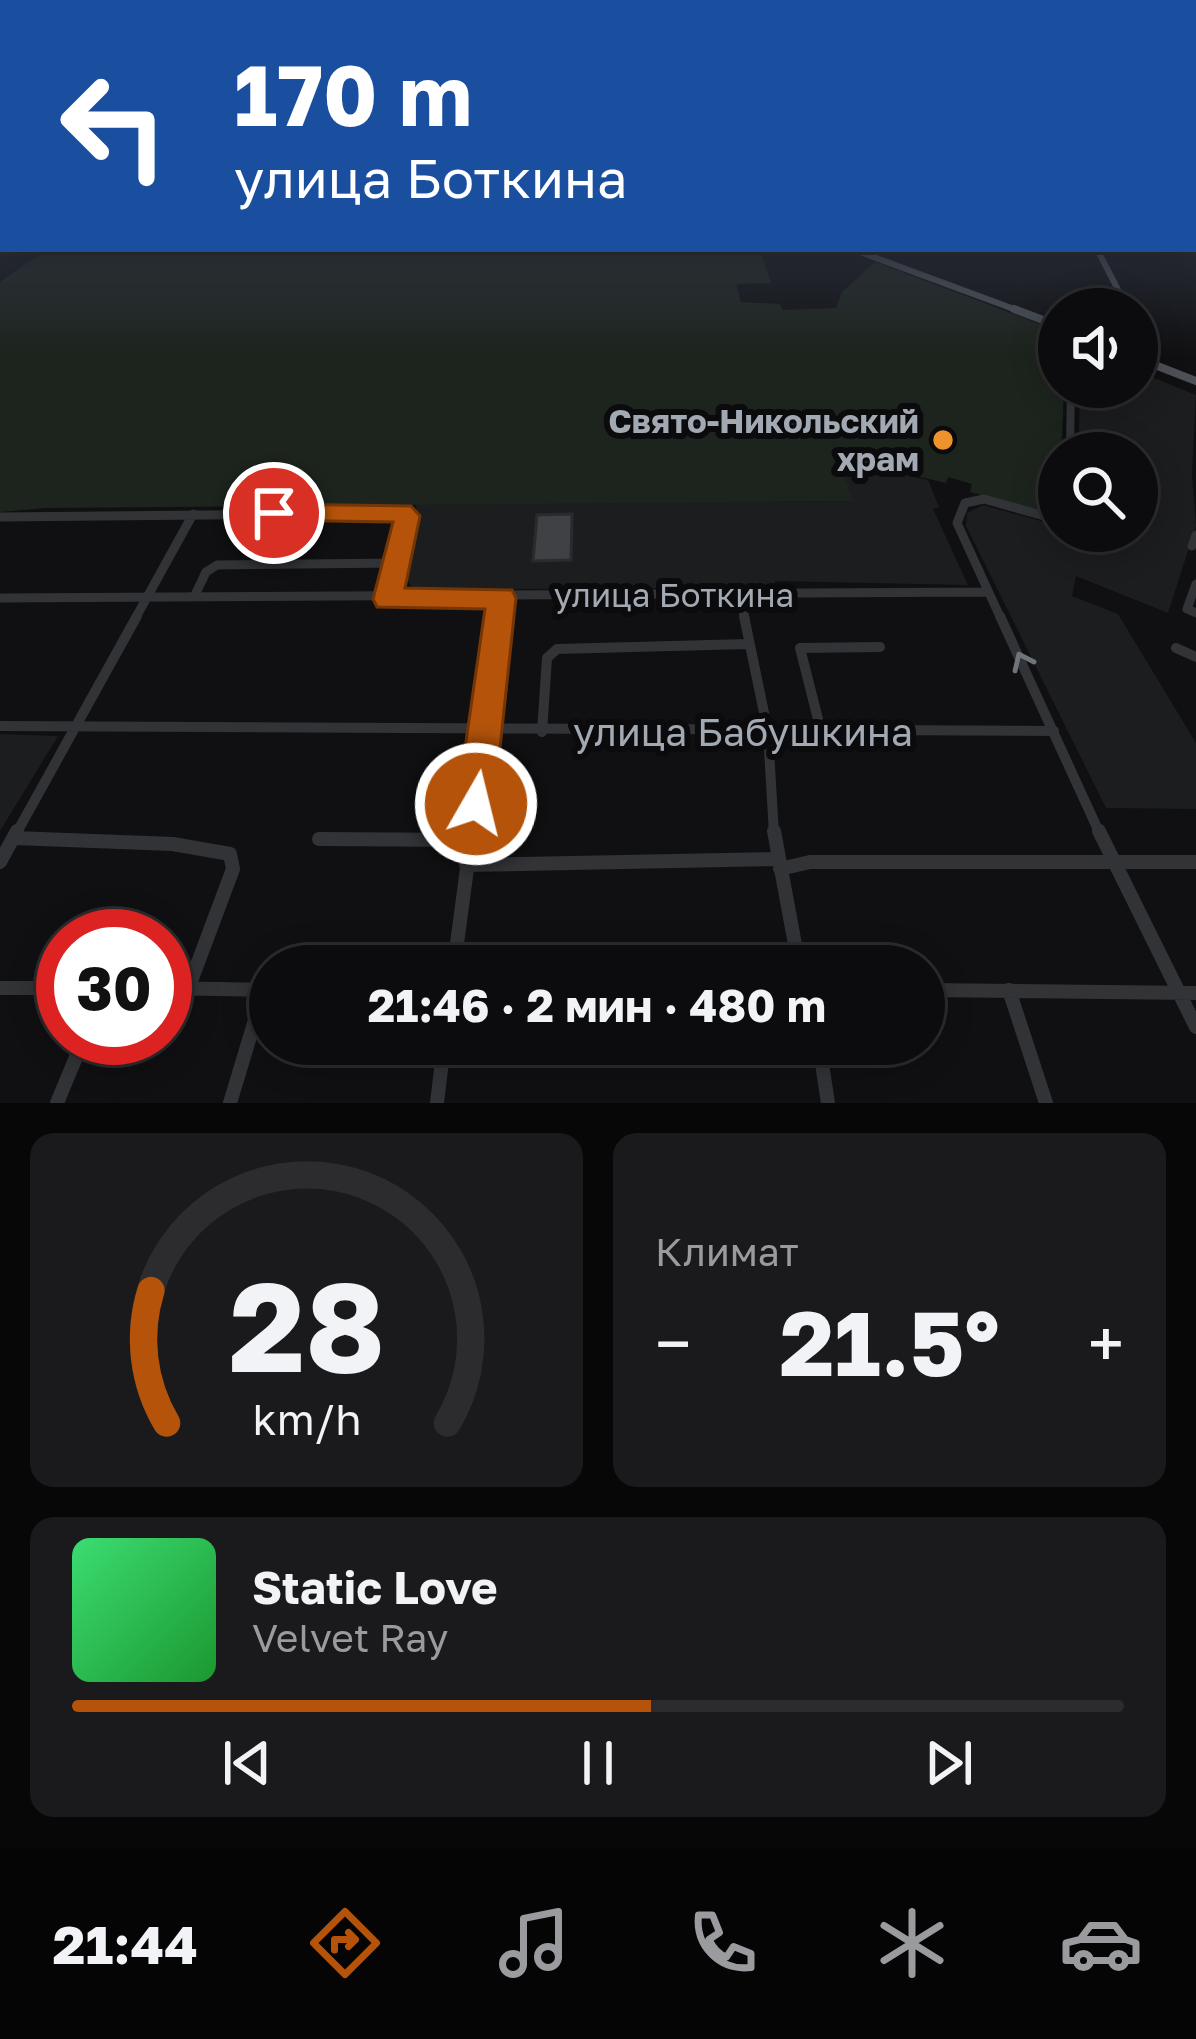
<!DOCTYPE html>
<html lang="ru">
<meta charset="utf-8">
<style>
:root{--surface:#0c0c0e;--page:#1a1a1c;--text:#f1f3f6;--muted:#9a9b9e;--line:#2c2c2e;--accent:#b45309}
body{margin:0;font-family:"Golos Text",sans-serif;background:var(--page);color:var(--text);height:100vh;display:flex;flex-direction:column;font-size:45px;white-space:nowrap}
*{box-sizing:border-box;margin:0}
p{font-size:39px;color:var(--muted)}
.icon{flex:none;width:66px;height:66px;fill:none;stroke:currentColor;stroke-width:2;stroke-linecap:round;stroke-linejoin:round}
.map{position:relative;height:1103px;overflow:hidden}
.sheet{display:flex;flex-direction:column;gap:30px;padding:30px;background:#070708;flex:1}
.sheet>*{flex:none}
.top-card{position:absolute;left:0px;top:0px;width:1197px;height:252px;box-shadow:0 6px 30px #0003,0 0 0 3px var(--line);background:#1a4fa0;color:#fff;overflow:hidden}
.tools{position:absolute;left:1038px;top:288px;display:grid;gap:24px}
.tools a{display:grid;place-items:center;width:120px;height:120px;border-radius:50%;background:var(--surface);box-shadow:0 6px 30px #0003,0 0 0 3px var(--line);font-size:60px}
.speed{position:absolute;left:36px;top:909px;display:flex;gap:24px;font-size:60px;font-weight:700;text-align:center}
.speed>*{display:grid;place-content:center;width:156px;height:156px;border-radius:50%;background:var(--surface);box-shadow:0 6px 30px #0003,0 0 0 3px var(--line);line-height:1}
.speed .limit{border:18px solid #d22;background:#fff;color:#111}
.pin{position:absolute;display:grid;place-items:center;width:102px;height:102px;color:#fff;margin:-51px;border:6px solid #fff;border-radius:50%;box-shadow:0 3px 12px #0007}
.me{position:absolute;width:132px;margin:-66px;rotate:8deg;stroke-linejoin:round;filter:drop-shadow(0 0 9px #0008)}
.turn{display:flex;align-items:center;gap:42px;height:252px;padding:0 36px;font-size:54px}
.turn .icon{width:156px;height:156px;stroke-width:2.5}
.turn b{display:block;font-size:84px;line-height:102px}
.big{font-size:90px;font-weight:700;line-height:1.1}
.sheet .widget{flex:1;display:flex;flex-direction:column;justify-content:center;gap:18px;min-width:0;padding:0 42px;border-radius:24px;background:var(--page)}
.sheet .dial{align-items:center;gap:0}
.dial svg{height:312px;overflow:visible;fill:none;stroke:var(--line);stroke-width:7;stroke-linecap:round;text-anchor:middle}
.dial text{fill:var(--text);stroke:none}
.song{display:flex;align-items:center;gap:36px}
.cover{width:144px;height:144px;border-radius:18px;background:linear-gradient(135deg,hsl(140 70% 55%),hsl(130 70% 35%))}
.played{height:12px;border-radius:6px;background:linear-gradient(90deg,var(--accent) 55%,var(--line) 55%)}
.keys{display:flex;justify-content:space-around;direction:ltr}
.heat{display:flex;justify-content:space-between;align-items:center;font-size:66px;direction:ltr}
.sheet .tiles{flex:1;display:grid;gap:30px;grid-template-columns:1fr 1fr}
.widget:last-child{grid-column:span 2}
.trip{position:absolute;left:249px;top:945px;width:696px;height:120px;border-radius:60px;background:var(--surface);box-shadow:0 6px 30px #0003,0 0 0 3px var(--line);font-weight:700;line-height:120px;text-align:center}
.dock{display:flex;height:192px;justify-content:space-around;align-items:center;background:#050506;color:var(--muted)}
.dock .icon{width:84px;height:84px}
.dock .current{color:var(--accent)}
.dock b{font-size:54px;color:var(--text)}
.map>svg:first-child{display:block}
</style>
<div class="map">
<svg width="1196" height="1103" viewBox="0 0 1196 1103">
<rect width="100%" height="100%" fill="#101012"/>
<path fill="#1c1d1f" d="M 1137,371 L 1196,395 L 1192,474 L 1196,526 L 1168,613 L 1076,576 L 1072,596 L 1118,614 L 1196,743 L 1196,809 L 1106,808 L 966,526 L 967,513 L 983,505 L 1059,526 L 1059,531 L 1137,531 L 1137,453 L 1083,453 L 1085,435 L 1079,432 L 1080,387 L 1137,387 Z
M 840,460 L 928,480 L 939,507 L 933,509 L 968,585 L 775,581 L 775,587 L 414,590 L 401,573 L 417,503 L 852,501 Z
M 0,734 L 58,736 L 0,831 Z"/>
<path fill="#1d241d" d="M 48,249 L 760,249 L 771,283 L 736,284 L 741,302 L 780,304 L 783,310 L 836,308 L 842,292 L 875,262 L 1059,331 L 1059,387 L 1064,387 L 1059,515 L 970,492 L 972,484 L 948,477 L 946,483 L 850,460 L 840,461 L 853,501 L 46,508 L 0,512 L 0,282 Z"/>
<path fill="#3f4145" stroke="#2a2b2e" stroke-width="3" d="M 572,514 L 571,560 L 533,561 L 537,515 Z"/>
<g fill="none" stroke-linecap="round" stroke-linejoin="round">
<path stroke="#313337" stroke-width="8" d="M 1070,448 L 1071,387"/>
<path stroke="#313337" stroke-width="9" d="M 1070,453 L 1070,445
M 0,517 L 402,513 L 407,516 L 388,599
M 1192,546 L 1196,535
M 1196,584 L 1187,609 L 1196,613
M 740,594 L 745,619
M 194,597 L 206,572 L 217,565 L 397,563
M 0,598 L 987,592
M 135,619 L 193,514
M 499,619 L 502,598
M 1001,619 L 957,523 L 965,503 L 984,499 L 1059,520"/>
<path stroke="#313337" stroke-width="10" d="M 744,616 L 768,732 L 774,834
M 1000,616 L 1100,834
M 1176,648 L 1196,657
M 0,726 L 1054,731
M 821,731 L 800,648 L 880,647
M 542,732 L 547,658 L 557,649 L 748,644
M 16,834 L 137,616
M 471,834 L 500,616"/>
<path stroke="#313337" stroke-width="14" d="M 774,831 L 799,966
M 1099,831 L 1196,1027
M 14,838 L 173,844 L 230,854 L 233,869 L 188,989
M 319,839 L 470,840
M 0,862 L 17,831
M 466,865 L 776,859
M 780,869 L 810,862 L 1196,862
M 454,966 L 472,831
M 0,988 L 63,988
M 165,988 L 265,990
M 924,990 L 1196,993
M 1009,990 L 1046,1103
M 819,1044 L 828,1103
M 57,1103 L 84,1038
M 230,1103 L 264,990
M 437,1103 L 444,1044"/>
<path stroke="#4d5056" stroke-width="6" d="M 852,249 L 1022,312
M 1097,249 L 1128,309"/>
<path stroke="#4d5056" stroke-width="8" d="M 1014,309 L 1059,326
M 1137,326 L 1156,365
M 1137,358 L 1196,381"/>
</g>
<defs><path id="oneway-chevron" d="M-2-3.5L2.5 0L-2 3.5" fill="none" stroke-width="1.6" stroke-linecap="round" stroke-linejoin="round" transform="scale(3)"/></defs>
<use stroke="#6f747b" href="#oneway-chevron" transform="translate(1022 661) rotate(-115)"/>
<linearGradient id="sky" x2="0" y2="1"><stop stop-color="#09090a"/><stop offset="0.57" stop-color="#313744"/><stop offset="1" stop-color="#313744" stop-opacity="0"/></linearGradient>
<rect width="1196" height="357" fill="url(#sky)"/>
<path fill="#b45309" stroke="#753606" stroke-width="3" d="M 274,504 L 411,506 L 420,516 L 405,588 L 512,590 L 516,598 L 494,804 L 488,816 L 476,821 L 463,816 L 457,804 L 485,609 L 377,607 L 373,599 L 393,522 L 264,520 L 261,513 L 264,507 Z"/>
<circle fill="#ee932c" stroke="#0b0b0d" stroke-width="4.5" cx="943" cy="440" r="12"/>
<g text-anchor="middle" stroke-width="12" stroke-linejoin="round" paint-order="stroke">
<g font-size="33" font-weight="bold" fill="#a2a9b2" stroke="#0b0b0d" text-anchor="end">
<text x="919" y="433">Свято-Никольский<tspan x="919" dy="38">храм</tspan></text>
</g>
<g font-size="33" fill="#a2a9b2" stroke="#0b0b0d">
<text x="674" y="607">улица Боткина</text>
</g>
<g font-size="39" fill="#a2a9b2" stroke="#0b0b0d">
<text x="743" y="746">улица Бабушкина</text>
</g>
</g>
</svg>
<div class="tools">
<a><svg class="icon" aria-label="sound" viewBox="0 0 24 24"><path d="M4 9h4l5-4v14l-5-4H4zM17 9q2 3 0 6"/></svg></a>
<a><svg class="icon" aria-label="search" viewBox="0 0 24 24"><circle cx="10" cy="10" r="6"/><path d="M15 15l6 6"/></svg></a>
</div>
<div class="speed"><div class="limit">30</div></div>
<div class="pin" style="left:274px;top:513px;background:#d93025"><svg class="icon" aria-label="arrive" viewBox="0 0 24 24"><path d="M6 21V4h12l-3 4 3 4H6"/></svg></div>
<svg class="me" style="left:476px;top:804px" viewBox="-20 -20 40 40"><circle r="17" fill="#b45309" stroke="#fff" stroke-width="3"/><path d="M0-11L8 9 0 5-8 9z" fill="#fff"/></svg>
<div class="trip">21:46 · 2 мин · 480 m</div>
<div class="top-card">
<div class="turn"><svg class="icon" aria-label="left" viewBox="0 0 24 24"><path d="M17 20v-9H6M10 6l-5 5 5 5"/></svg><div><b>170 m</b>улица Боткина</div></div>
</div>
</div>
<section class="sheet">
<div class="tiles">
<div class="widget dial"><svg viewBox="0 0 100 80">
<path d="M14 69A42 42 0 1 1 86 69"/>
<path d="M14 69A42 42 0 0 1 10 35" stroke="#b45309"/>
<text x="50" y="56" font-size="32" font-weight="700">28</text>
<text x="50" y="72" font-size="11">km/h</text>
</svg></div>
<div class="widget"><p>Климат</p>
<div class="heat"><a>−</a><b class="big">21.5°</b><a>+</a></div>
</div>
<div class="widget">
<div class="song"><i class="cover"></i><div><b>Static Love</b><p>Velvet Ray</p></div></div>
<div class="played"></div>
<div class="keys"><svg class="icon" aria-label="previous" viewBox="0 0 24 24"><path d="M18 5L8 12l10 7zM5 5v14"/></svg><svg class="icon" aria-label="pause" viewBox="0 0 24 24"><path d="M8 5v14M16 5v14"/></svg><svg class="icon" aria-label="next" viewBox="0 0 24 24"><path d="M6 5l10 7-10 7zM19 5v14"/></svg></div>
</div>
</div>
</section>
<nav class="dock">
<b>21:44</b>
<svg class="icon current" aria-label="directions" viewBox="0 0 24 24"><path d="M12 3l9 9-9 9-9-9zM9 14v-3h6M13 9l2 2-2 2"/></svg>
<svg class="icon" aria-label="music" viewBox="0 0 24 24"><path d="M9 18V5l10-2v13"/><circle cx="6" cy="18" r="3"/><circle cx="16" cy="16" r="3"/></svg>
<svg class="icon" aria-label="phone" viewBox="0 0 24 24"><path d="M5 4h4l2 5-3 2q2 4 5 5l2-3 5 2v4C11 20 4 13 5 4z"/></svg>
<svg class="icon" aria-label="climate" viewBox="0 0 24 24"><path d="M12 3v18M4 7l16 10M4 17L20 7"/></svg>
<svg class="icon" aria-label="car" viewBox="0 0 24 24"><path d="M5 17H2v-5l4-1 3-4h7l3 4 3 1v5h-3M9 17h6M6 11h13"/><circle cx="7" cy="17" r="2"/><circle cx="17" cy="17" r="2"/></svg>
</nav>
